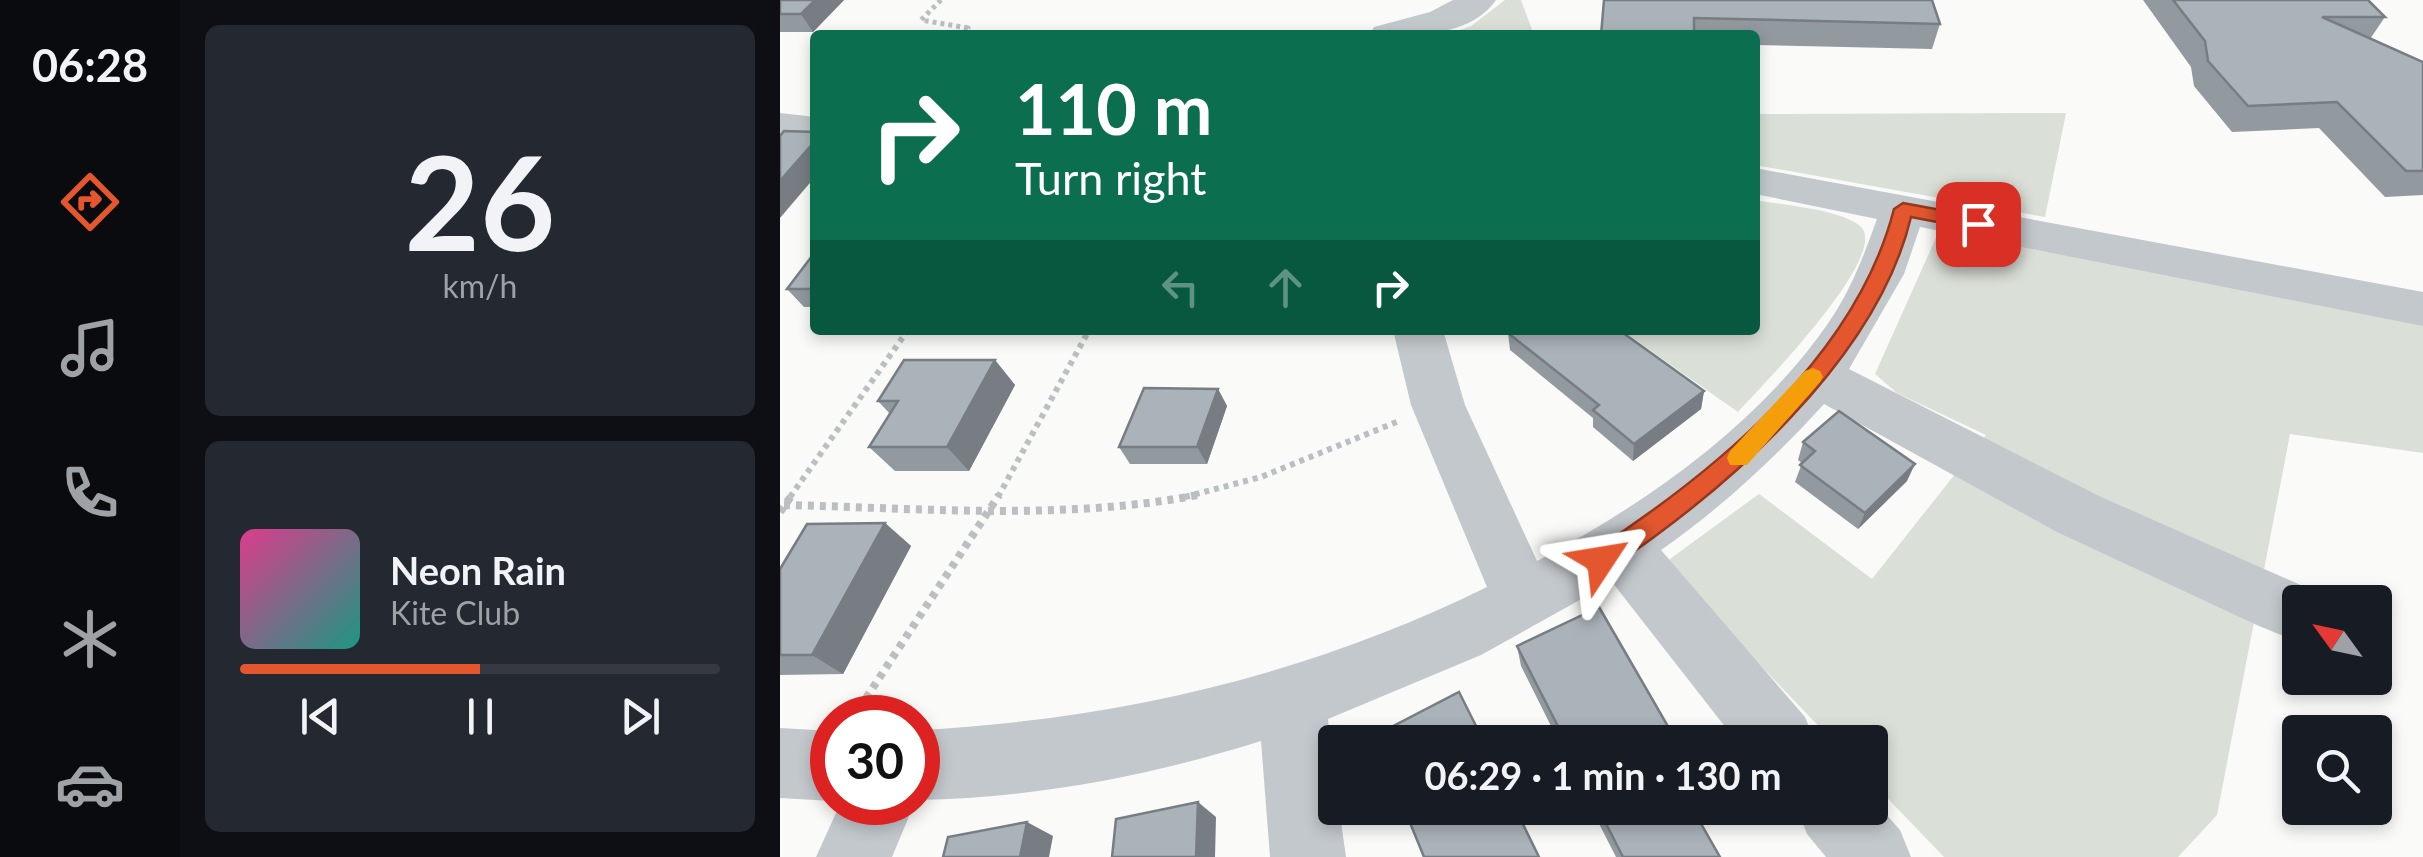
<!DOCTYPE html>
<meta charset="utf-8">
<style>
:root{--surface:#171b24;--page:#242831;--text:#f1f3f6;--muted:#9ea1a6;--line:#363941;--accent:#e4572e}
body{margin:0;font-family:Lato,sans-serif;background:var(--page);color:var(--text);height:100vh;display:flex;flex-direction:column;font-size:38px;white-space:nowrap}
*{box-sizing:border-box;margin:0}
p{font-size:32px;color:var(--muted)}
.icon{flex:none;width:55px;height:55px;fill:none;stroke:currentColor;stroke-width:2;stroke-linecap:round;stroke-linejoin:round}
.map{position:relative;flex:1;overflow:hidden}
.side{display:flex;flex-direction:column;gap:25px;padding:25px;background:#0d0f14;width:600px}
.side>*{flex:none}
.guide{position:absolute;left:30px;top:30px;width:950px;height:305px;border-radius:10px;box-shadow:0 5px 15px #0003;background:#0b6e4f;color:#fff;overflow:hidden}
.needle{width:65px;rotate:303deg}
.controls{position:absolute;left:1502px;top:585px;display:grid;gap:20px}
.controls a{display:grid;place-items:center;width:110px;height:110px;border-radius:10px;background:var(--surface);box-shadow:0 5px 15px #0003;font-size:50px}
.speed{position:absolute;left:30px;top:695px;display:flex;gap:20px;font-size:50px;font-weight:700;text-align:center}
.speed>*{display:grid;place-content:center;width:130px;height:130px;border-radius:50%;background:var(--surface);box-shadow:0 5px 15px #0003;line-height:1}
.speed .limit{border:15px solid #d22;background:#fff;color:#111}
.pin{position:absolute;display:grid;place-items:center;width:85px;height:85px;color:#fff;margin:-42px;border-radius:20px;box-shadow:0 5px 15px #0006}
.me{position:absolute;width:110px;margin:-55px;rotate:57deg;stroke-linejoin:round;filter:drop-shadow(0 0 8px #0008)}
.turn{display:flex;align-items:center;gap:35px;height:210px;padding:0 40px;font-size:45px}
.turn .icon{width:130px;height:130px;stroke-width:2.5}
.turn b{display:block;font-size:70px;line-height:85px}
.lanes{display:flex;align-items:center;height:95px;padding:0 40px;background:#0003;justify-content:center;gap:50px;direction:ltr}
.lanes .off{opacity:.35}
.side .tile{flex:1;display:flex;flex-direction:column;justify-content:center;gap:15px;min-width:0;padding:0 35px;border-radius:15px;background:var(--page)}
.side .dial{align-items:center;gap:0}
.dial b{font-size:130px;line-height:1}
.song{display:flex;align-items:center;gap:30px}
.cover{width:120px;height:120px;border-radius:15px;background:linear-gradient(135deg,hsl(330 70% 55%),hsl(170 70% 35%))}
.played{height:10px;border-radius:5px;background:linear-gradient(90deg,var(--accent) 50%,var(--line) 50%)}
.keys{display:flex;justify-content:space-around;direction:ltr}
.trip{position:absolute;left:538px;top:725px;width:570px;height:100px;border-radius:10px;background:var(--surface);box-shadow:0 5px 15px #0003;font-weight:700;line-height:100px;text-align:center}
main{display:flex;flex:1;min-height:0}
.menu{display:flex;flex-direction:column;width:180px;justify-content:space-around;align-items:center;background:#090b0e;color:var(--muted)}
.menu .icon{width:70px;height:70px}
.menu .on{color:var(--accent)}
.menu b{font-size:45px;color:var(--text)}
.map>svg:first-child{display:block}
</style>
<main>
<nav class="menu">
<b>06:28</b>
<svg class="icon on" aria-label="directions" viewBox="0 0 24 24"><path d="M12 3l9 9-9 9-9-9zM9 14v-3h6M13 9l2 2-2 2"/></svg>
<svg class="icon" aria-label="music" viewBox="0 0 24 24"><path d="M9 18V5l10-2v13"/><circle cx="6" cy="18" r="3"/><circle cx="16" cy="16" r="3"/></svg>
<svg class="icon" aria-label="phone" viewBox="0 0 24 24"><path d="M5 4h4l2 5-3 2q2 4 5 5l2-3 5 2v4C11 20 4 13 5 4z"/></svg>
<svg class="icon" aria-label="climate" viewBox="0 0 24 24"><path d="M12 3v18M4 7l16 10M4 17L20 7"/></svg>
<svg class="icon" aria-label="car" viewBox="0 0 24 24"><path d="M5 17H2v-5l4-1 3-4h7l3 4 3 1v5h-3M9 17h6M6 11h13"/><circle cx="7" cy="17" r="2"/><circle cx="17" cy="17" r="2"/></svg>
</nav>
<section class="side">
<div class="tile dial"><b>26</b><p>km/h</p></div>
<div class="tile">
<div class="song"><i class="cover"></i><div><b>Neon Rain</b><p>Kite Club</p></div></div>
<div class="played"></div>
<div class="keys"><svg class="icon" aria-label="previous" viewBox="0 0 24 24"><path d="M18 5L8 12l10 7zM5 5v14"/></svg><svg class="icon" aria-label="pause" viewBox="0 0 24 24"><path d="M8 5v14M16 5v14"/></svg><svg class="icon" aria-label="next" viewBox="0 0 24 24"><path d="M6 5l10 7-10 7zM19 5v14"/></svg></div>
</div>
</section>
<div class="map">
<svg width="1643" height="857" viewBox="0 0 1643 857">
<rect width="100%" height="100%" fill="#fafaf8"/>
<path fill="#dadfd7" d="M 725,0 L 741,0 L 754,35 L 667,35 L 691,26 Z
M 1286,113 L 1265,217 L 975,165 L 975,114 Z
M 975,200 C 1001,205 1060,209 1080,226 C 1113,253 979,389 958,412 L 841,330 L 975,330 Z
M 1159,231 L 1643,323 L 1643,453 L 1510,434 L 1437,815 L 1398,857 L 1164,857 L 1090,780 L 1090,742 L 1054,742 L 883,564 L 979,494 L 1092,579 L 1206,435 L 1117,393 L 1095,374 Z"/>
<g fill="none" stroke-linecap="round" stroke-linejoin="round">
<path stroke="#bbbfc2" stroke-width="5" stroke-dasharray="4 4" stroke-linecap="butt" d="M 161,0 L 141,20 L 188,28 L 182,35"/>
<path stroke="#bbbfc2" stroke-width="6" stroke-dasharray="5 5" stroke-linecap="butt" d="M 10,497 L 128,330
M 218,497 L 309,330
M 405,497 L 481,477 L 619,421"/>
<path stroke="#bbbfc2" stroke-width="8" stroke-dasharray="6 6" stroke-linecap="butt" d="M 4,505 C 141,508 282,521 418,495
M 0,512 L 12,495
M 73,718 L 219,495"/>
<path fill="#c3c8cc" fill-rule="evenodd" d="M 673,0 L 716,0 C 689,39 630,35 589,35 L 594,27 L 650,12 Z
M 0,113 L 35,117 L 35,141 L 0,137 Z
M 975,168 L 1643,292 L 1643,326 L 1140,227 L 1124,274 L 1069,369 L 1319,496 L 1523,586 L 1531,602 L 1520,602 L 1520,628 L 1501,635 L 1479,626 L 1277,532 L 1044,404 C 994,459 941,508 881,550 L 1025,717 L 1035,742 L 957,742 L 832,582 L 701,655 L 548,719 L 555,808 L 559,808 L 566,857 L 490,857 L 481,741 C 370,776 254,798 138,800 L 138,730 C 336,720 529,675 707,587 L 631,405 L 613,330 L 663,330 L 685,405 L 757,561 C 867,503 978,425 1049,322 C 1071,290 1084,255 1097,219 L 975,194 Z
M 0,728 L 52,731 L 52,801 L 0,798 Z
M 1090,796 L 1120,830 L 1131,857 L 1046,857 L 1027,834 L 1017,808 L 1090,808 Z
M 61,802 L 135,802 L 112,857 L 36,857 Z"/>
</g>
<path fill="#929a9f" d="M 0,0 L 64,0 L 33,32 L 0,32 Z
M 824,0 L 1160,24 L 1152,49 L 975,45 L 975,35 L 821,35 Z
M 1363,0 L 1588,0 L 1605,17 L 1590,39 L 1643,62 L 1643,195 L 1605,197 L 1539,128 L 1452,132 L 1414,86 L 1411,67 Z
M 35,252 L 35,307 L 24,307 L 7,289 Z
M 728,333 L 924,391 L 921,409 L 853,461 L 813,427 L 813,418 L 730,350 Z
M 215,360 L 235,385 L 189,471 L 115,471 L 89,447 L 110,414 L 98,401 Z
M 438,389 L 447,406 L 427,464 L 350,464 L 339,447 Z
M 1023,442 L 1127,481 L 1078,529 L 1015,482 L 1022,463 L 1018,460 Z
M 105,523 L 131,546 L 63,674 L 0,675 L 0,569 Z
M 737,646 L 897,742 L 779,742 L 741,666 Z
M 811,808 L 912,808 L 940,857 L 836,857 Z"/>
<path fill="#777d82" d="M 35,0 L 64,0 L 33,32 L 21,14 Z
M 35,141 L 35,177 L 0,218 L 0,181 Z
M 215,360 L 235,385 L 189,471 L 167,447 Z
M 438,389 L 447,406 L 427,464 L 417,447 Z
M 924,391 L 921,409 L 853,461 L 854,444 Z
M 1135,464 L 1127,481 L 1078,529 L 1085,513 Z
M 105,523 L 131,546 L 63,674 L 32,655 Z
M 418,802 L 436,817 L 435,857 L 416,857 Z
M 247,822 L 273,836 L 269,857 L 240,857 Z"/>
<path fill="#aab3b9" stroke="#777d82" stroke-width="2.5" d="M 0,0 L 35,0 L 21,14 L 0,14 Z
M 824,0 L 1152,0 L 1160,24 L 914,18 L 914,35 L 821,35 Z
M 1393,0 L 1588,0 L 1605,17 L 1542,17 L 1643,62 L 1643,171 L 1626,171 L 1557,102 L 1468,106 L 1428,61 L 1425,41 Z
M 4,131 L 35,132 L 35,141 L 0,181 L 0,136 Z
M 35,252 L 35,289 L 7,289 Z
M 732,330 L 839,330 L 924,391 L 854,444 L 813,410 L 819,405 L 728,333 Z
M 124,360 L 215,360 L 167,447 L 89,447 L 118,401 L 98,401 Z
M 364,388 L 438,389 L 417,447 L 339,447 Z
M 1059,411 L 1135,464 L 1085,513 L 1020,465 L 1035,451 L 1023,442 Z
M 105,523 L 32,655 L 0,655 L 0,569 L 27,524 Z
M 819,607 L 897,742 L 786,742 L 737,646 Z
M 679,692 L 704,742 L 597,742 L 594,736 Z
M 418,802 L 416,857 L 332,857 L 336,819 Z
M 624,808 L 735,808 L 759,857 L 644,857 Z
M 818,808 L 912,808 L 940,857 L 843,857 Z
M 247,822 L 240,857 L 163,857 L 168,837 Z"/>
<path fill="#e4572e" stroke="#94391e" stroke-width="2.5" d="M 1123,203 L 1198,217 L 1207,224 L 1198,230 L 1131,217 C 1097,360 947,489 830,568 L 821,571 L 812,568 L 809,560 L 812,552 C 935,472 1076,357 1114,209 Z"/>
<path fill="#f59e0b" d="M 1033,368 L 1040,371 L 1043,377 L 1040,382 L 967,465 L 950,465 L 947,458 L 950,451 L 1025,371 Z"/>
</svg>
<div class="controls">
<a><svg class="needle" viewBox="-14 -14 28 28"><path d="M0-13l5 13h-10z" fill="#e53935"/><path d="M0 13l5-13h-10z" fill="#9ea1a6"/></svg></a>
<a><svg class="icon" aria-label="search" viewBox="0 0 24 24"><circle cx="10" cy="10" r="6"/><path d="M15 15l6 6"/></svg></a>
</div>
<div class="speed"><div class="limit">30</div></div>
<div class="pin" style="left:1198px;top:224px;background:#d93025"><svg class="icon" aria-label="arrive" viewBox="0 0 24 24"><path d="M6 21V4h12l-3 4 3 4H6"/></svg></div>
<svg class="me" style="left:821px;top:560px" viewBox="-20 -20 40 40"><path d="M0-17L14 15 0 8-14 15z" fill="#e4572e" stroke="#fff" stroke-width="4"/></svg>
<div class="trip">06:29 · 1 min · 130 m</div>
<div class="guide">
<div class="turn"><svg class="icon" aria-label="right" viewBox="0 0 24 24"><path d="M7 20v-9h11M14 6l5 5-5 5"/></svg><div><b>110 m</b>Turn right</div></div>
<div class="lanes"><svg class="icon off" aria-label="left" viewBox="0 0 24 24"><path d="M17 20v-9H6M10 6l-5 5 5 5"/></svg><svg class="icon off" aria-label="ahead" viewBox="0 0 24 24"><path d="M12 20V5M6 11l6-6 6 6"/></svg><svg class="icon" aria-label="right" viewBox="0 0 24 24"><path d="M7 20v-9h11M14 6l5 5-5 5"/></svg></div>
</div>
</div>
</main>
